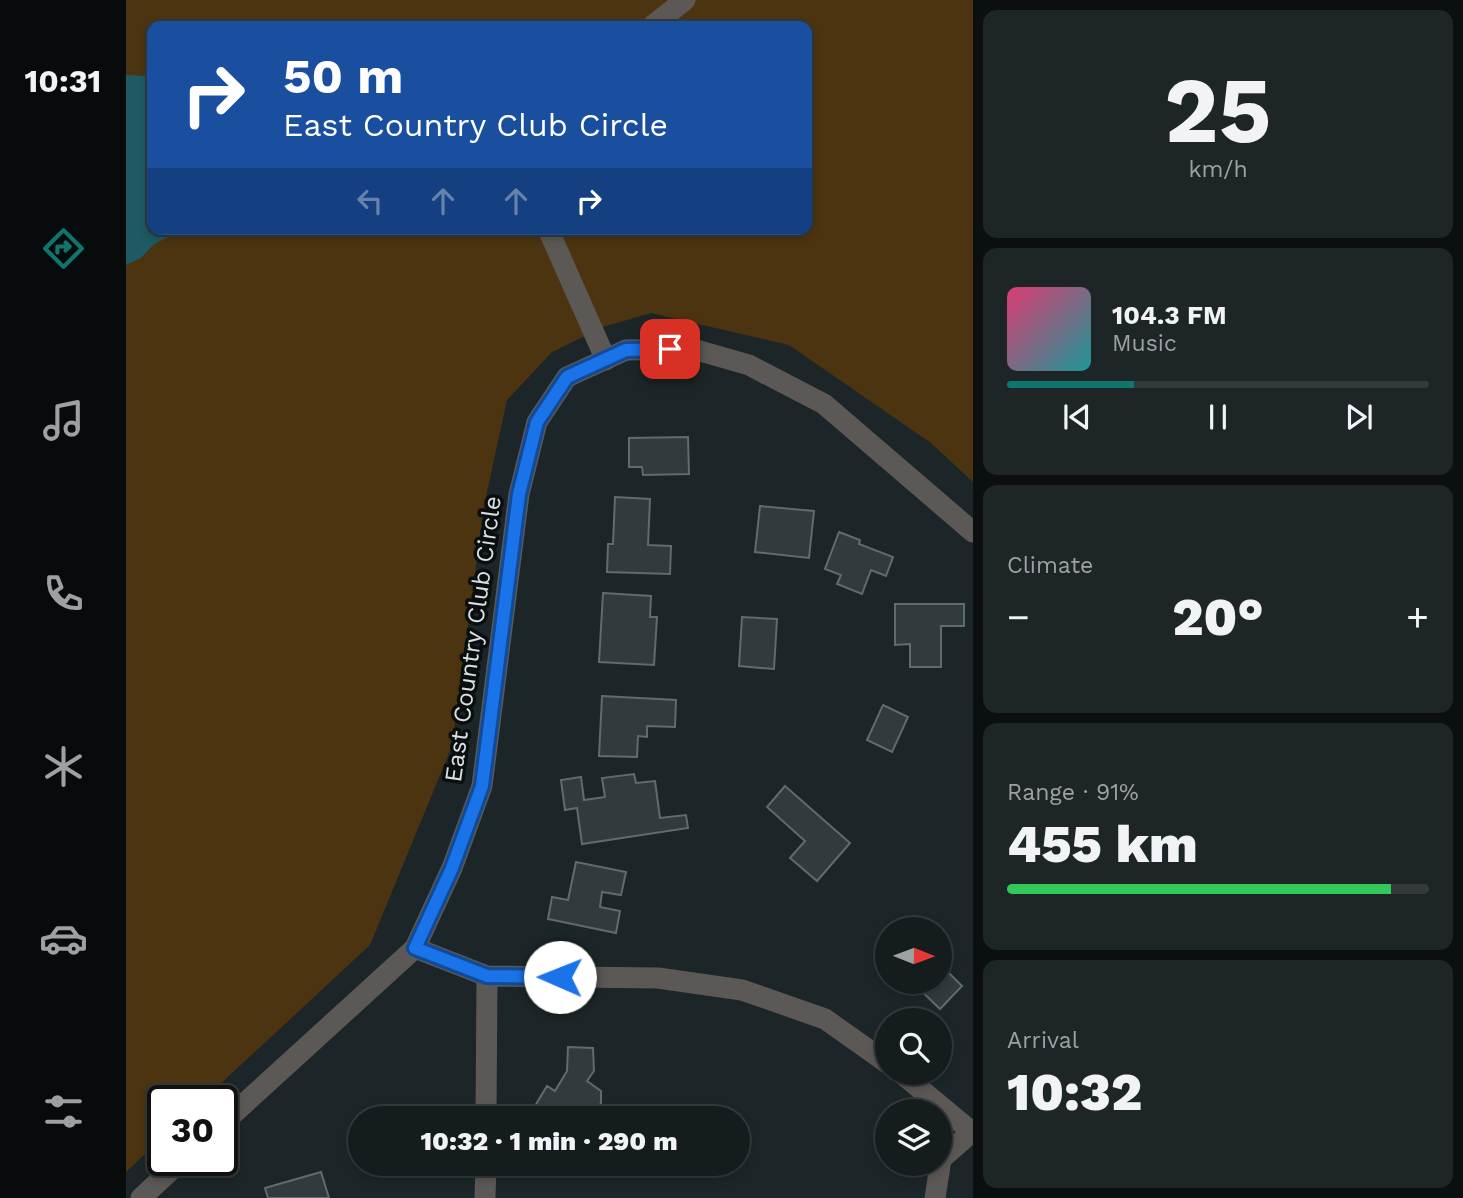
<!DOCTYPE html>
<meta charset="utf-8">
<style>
:root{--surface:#151c1e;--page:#1e2527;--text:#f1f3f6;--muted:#9da1a4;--line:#343a3c;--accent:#0f766e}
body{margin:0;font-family:"Work Sans",sans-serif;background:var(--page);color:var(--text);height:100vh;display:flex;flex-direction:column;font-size:26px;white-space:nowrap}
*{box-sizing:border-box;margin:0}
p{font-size:23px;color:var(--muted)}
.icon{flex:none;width:38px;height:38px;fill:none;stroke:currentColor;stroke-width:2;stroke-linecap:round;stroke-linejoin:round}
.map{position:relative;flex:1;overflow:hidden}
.sheet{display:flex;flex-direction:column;gap:10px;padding:10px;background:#0c0f10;width:490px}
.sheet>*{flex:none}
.hud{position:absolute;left:21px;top:21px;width:665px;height:214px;border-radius:14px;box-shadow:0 4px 10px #0003,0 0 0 2px var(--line);background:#1a4fa0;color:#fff;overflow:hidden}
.needle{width:46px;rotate:91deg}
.buttons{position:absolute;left:749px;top:917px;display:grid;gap:14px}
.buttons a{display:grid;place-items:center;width:77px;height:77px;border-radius:50%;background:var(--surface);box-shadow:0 4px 10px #0003,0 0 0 2px var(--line);font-size:35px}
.speed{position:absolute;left:21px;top:1085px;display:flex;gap:14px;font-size:35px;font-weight:700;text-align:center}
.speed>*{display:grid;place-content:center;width:91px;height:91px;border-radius:50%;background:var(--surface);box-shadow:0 4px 10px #0003,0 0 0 2px var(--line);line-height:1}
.speed .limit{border:4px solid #111;border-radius:10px;background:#fff;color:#111}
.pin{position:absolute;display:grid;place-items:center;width:60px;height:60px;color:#fff;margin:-30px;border-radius:14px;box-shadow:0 4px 10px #0006}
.me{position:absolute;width:77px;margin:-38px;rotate:271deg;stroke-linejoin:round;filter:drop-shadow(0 0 5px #0008)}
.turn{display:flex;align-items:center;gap:24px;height:147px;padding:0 21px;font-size:32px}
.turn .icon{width:91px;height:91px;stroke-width:2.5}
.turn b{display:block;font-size:49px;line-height:60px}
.lanes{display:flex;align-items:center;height:66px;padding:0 21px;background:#0003;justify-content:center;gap:35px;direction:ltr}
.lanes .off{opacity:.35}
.big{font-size:52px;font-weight:800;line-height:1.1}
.sheet .tile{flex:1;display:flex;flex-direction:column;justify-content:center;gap:10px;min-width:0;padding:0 24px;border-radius:14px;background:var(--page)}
.sheet .dial{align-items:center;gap:0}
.dial b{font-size:91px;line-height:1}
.song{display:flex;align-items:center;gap:21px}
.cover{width:84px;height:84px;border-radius:10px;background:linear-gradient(135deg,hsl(340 70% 55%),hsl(180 70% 35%))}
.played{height:7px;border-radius:4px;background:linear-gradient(90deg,var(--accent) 30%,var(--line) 30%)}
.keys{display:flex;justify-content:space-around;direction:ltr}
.heat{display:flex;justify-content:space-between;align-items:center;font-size:38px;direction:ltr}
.charge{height:10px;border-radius:5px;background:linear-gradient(90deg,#34c759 91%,var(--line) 0)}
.trip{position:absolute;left:222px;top:1106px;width:402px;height:70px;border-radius:35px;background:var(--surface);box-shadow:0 4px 10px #0003,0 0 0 2px var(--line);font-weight:800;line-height:70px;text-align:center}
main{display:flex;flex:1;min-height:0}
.dock{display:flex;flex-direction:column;width:126px;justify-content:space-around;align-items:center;background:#080b0c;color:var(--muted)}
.dock .icon{width:49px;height:49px}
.dock .on{color:var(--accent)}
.dock b{font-size:32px;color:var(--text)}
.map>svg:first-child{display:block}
</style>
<main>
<nav class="dock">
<b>10:31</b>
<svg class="icon on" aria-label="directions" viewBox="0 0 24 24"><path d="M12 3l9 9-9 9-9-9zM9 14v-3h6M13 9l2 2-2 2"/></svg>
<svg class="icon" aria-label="music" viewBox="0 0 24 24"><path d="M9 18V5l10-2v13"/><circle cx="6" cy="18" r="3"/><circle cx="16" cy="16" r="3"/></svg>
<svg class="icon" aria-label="phone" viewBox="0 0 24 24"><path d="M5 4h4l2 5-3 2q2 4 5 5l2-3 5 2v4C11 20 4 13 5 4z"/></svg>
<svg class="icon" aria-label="climate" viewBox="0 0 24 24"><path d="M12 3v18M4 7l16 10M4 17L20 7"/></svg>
<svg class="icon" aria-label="car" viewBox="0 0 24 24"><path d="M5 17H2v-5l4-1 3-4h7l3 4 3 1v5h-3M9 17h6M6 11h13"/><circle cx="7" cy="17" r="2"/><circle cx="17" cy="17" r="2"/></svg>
<svg class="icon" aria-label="filters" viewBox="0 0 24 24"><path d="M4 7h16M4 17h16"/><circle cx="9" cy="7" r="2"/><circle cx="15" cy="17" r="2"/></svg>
</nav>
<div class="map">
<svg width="847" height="1198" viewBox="0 0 847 1198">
<rect width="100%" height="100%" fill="#1c2628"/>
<path fill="#4c3410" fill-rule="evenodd" d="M 0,0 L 847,0 L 847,482 L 805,443 L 663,345 L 525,313 L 480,326 L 426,352 L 381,400 L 358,506 L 326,746 L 244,945 L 76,1101 L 37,1101 L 37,1137 L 0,1172 ZM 26,26 L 681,26 L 681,229 L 26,229 Z"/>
<path fill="#1d5a63" d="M 0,75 L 21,76 L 26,80 L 26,229 L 65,229 L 44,236 L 27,245 L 15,258 L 0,265 Z"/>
<path fill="#303b3d" stroke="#5f6b6d" stroke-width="2" d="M 562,437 L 563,474 L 517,475 L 516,467 L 503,467 L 503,438 Z
M 489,497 L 524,499 L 522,545 L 545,546 L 544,574 L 481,572 L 482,544 L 487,544 Z
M 634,506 L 688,511 L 683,558 L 629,552 Z
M 713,532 L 734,540 L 733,544 L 767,557 L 760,576 L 745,570 L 736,594 L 711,584 L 715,575 L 699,569 Z
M 477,593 L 525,596 L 524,617 L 531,617 L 528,665 L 473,662 Z
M 769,604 L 838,604 L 838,626 L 815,626 L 815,667 L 784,667 L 784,644 L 769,645 Z
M 616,617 L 651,619 L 648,669 L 613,666 Z
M 476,696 L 550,700 L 549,727 L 521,726 L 521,737 L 512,736 L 511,757 L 473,756 Z
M 757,705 L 782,717 L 766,752 L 741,740 Z
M 508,774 L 510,783 L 529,781 L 534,818 L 560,815 L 562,828 L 456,844 L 451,808 L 439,810 L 435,780 L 455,777 L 458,800 L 479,797 L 476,778 Z
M 659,786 L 724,843 L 691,881 L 664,858 L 679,841 L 641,807 Z
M 450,862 L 500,872 L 495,895 L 476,892 L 474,907 L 494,911 L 490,933 L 422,919 L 426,897 L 442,900 Z
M 814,964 L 836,986 L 814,1009 L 786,982 L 814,982 Z
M 442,1047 L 467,1048 L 468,1071 L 461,1081 L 475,1091 L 475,1103 L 466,1118 L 429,1118 L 409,1106 L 421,1086 L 429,1091 L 441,1071 Z
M 195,1172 L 203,1198 L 142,1198 L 139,1188 Z"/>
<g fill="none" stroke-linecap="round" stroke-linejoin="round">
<path stroke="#5b5855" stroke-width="21" d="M 526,26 L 559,0
M 422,229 L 480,360
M 289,948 L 361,976 L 532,978 L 616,990 L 699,1019 L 761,1063
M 775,1073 L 847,1133
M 360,1118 L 361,976
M 96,1124 L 289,948 L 326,868 L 356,786 L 393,494 L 411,422 L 441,377 L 500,350 L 567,349 L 623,365 L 698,404 L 847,532
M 15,1198 L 56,1160
M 359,1198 L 360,1164
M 809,1198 L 815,1159 L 846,1132"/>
</g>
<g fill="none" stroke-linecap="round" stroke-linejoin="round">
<g stroke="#114b97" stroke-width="18">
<path id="route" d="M 434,977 L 361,976 L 289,948 L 326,868 L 356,786 L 393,494 L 411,422 L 441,377 L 500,350 L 544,349"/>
</g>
<use href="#route" stroke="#1a73e8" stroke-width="12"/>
</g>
<g text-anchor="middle" stroke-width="7" stroke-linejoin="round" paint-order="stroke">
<g font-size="24" fill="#dae1e2" stroke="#0a0e0f">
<text transform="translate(347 639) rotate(-82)" y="8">East Country Club Circle</text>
</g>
</g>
</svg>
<div class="buttons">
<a><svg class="needle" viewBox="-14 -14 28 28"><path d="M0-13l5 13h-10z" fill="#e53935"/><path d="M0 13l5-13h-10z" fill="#9da1a4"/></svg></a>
<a><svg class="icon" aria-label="search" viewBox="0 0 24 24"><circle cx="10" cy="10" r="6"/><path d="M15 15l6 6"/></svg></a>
<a><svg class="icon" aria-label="layers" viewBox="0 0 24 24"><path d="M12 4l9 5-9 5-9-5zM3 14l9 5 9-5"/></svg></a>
</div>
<div class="speed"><div class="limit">30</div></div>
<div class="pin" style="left:544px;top:349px;background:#d93025"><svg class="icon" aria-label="arrive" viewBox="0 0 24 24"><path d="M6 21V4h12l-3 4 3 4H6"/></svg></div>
<svg class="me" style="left:434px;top:977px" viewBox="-20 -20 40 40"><circle r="19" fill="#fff"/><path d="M0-13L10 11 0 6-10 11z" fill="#1a73e8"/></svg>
<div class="trip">10:32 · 1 min · 290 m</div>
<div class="hud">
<div class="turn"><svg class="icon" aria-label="right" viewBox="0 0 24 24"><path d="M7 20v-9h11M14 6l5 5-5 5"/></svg><div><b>50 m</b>East Country Club Circle</div></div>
<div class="lanes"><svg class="icon off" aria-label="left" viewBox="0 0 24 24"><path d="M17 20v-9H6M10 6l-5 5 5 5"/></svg><svg class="icon off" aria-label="ahead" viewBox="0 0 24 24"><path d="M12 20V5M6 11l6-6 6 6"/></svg><svg class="icon off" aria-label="ahead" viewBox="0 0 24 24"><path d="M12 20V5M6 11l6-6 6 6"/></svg><svg class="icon" aria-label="right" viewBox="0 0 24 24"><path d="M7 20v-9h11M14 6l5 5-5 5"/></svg></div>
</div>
</div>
<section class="sheet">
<div class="tile dial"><b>25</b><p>km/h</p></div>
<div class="tile">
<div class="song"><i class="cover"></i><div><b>104.3 FM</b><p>Music</p></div></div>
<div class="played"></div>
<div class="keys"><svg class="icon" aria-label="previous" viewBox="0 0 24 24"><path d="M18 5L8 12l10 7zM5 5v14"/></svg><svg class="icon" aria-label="pause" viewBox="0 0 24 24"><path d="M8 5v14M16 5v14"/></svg><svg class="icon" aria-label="next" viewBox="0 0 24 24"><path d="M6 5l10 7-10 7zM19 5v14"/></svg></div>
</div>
<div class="tile"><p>Climate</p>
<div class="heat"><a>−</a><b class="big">20°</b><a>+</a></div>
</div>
<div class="tile"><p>Range · 91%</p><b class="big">455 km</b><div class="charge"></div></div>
<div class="tile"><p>Arrival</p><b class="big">10:32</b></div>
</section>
</main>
